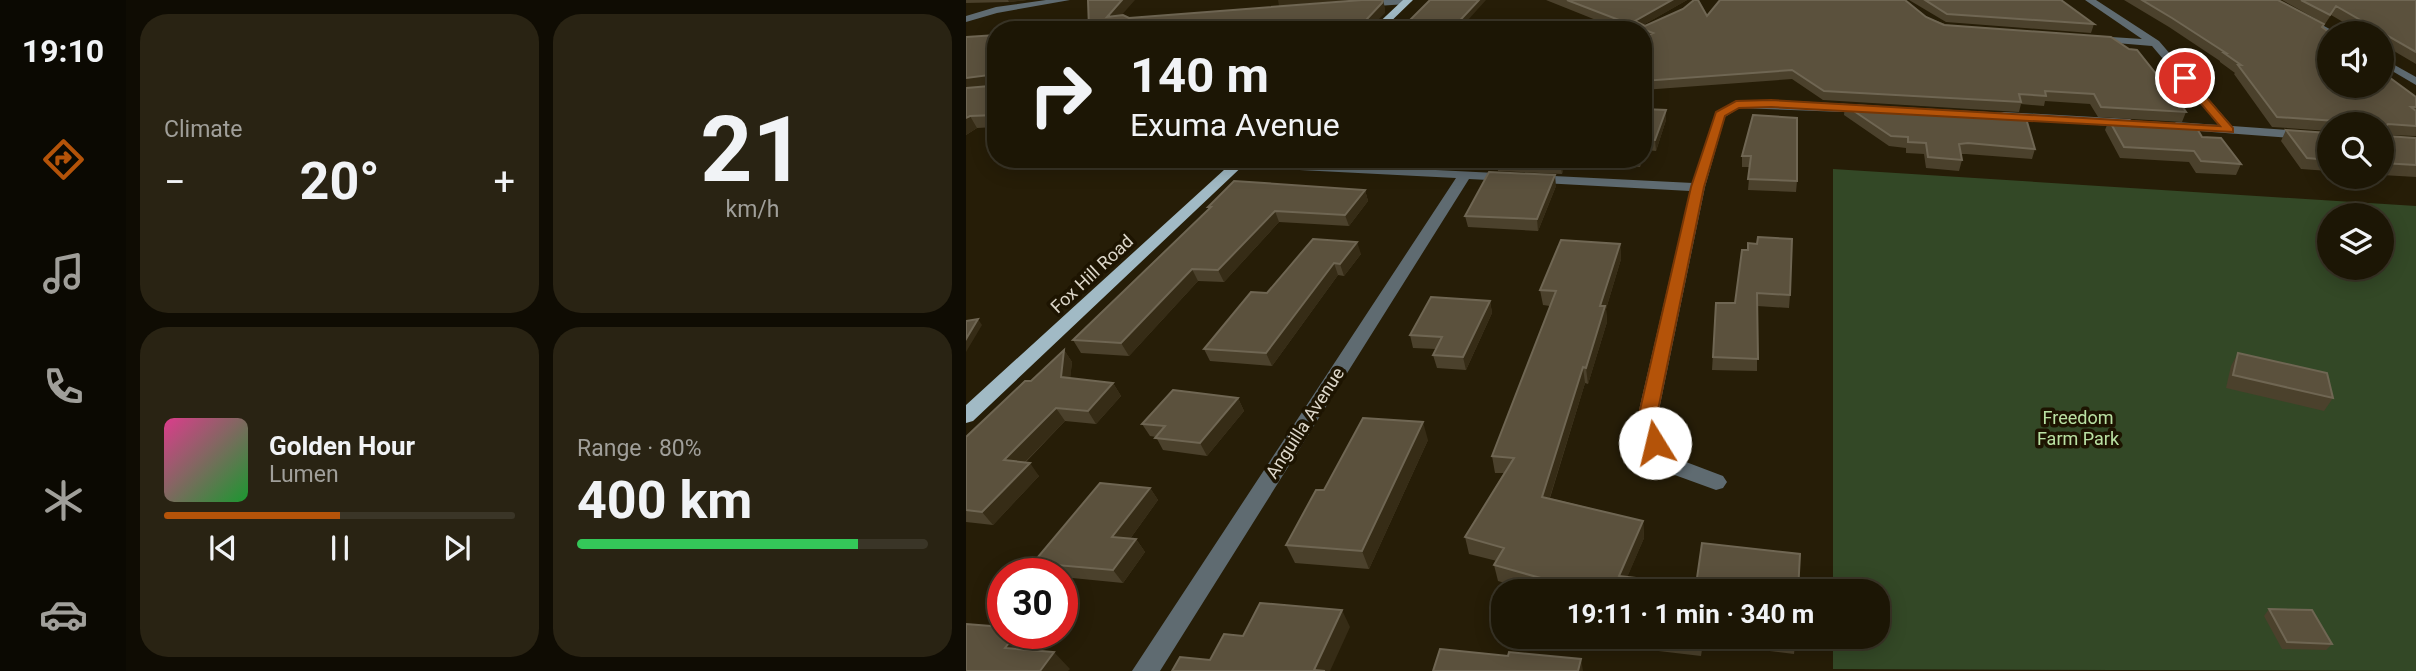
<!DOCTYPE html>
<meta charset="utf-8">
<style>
:root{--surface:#1c1605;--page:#292313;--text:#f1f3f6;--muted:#a09f9a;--line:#3a3527;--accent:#b45309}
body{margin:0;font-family:Roboto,sans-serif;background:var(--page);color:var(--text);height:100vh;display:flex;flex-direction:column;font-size:26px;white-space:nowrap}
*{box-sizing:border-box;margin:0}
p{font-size:23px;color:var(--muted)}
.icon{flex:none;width:38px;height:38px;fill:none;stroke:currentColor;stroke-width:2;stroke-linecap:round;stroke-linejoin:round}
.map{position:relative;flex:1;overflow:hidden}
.panel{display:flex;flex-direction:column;gap:14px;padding:14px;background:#0f0c03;width:840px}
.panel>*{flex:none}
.top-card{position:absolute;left:21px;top:21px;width:665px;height:147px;border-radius:28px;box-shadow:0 4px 18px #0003,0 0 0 2px var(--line);background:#1c1605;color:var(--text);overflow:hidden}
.controls{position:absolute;left:1351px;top:21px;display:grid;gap:14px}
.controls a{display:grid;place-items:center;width:77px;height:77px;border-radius:50%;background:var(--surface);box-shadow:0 4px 18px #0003,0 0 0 2px var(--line);font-size:35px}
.speed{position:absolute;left:21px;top:558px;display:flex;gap:14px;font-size:35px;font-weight:700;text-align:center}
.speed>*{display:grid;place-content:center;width:91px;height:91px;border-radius:50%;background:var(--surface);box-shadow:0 4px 18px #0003,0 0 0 2px var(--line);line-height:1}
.speed .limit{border:10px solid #d22;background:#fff;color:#111}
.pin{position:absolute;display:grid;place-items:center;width:60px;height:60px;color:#fff;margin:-30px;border:4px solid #fff;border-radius:50%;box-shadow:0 2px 7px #0007}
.me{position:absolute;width:77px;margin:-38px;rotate:351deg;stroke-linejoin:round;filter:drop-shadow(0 0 5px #0008)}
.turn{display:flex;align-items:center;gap:24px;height:147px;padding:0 28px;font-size:32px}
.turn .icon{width:91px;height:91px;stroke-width:2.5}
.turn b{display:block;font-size:49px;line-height:60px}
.big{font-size:52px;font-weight:700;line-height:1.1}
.panel .widget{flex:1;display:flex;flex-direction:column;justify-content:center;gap:10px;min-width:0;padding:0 24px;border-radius:28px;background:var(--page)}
.panel .dial{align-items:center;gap:0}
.dial b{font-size:91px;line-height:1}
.song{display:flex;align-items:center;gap:21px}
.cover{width:84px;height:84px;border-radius:10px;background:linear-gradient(135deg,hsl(330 70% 55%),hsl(130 70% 35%))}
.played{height:7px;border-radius:4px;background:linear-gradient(90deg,var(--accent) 50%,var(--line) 50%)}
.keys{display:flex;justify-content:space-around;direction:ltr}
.heat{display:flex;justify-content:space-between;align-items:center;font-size:38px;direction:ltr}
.charge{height:10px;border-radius:5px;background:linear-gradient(90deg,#34c759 80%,var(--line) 0)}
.panel .tiles{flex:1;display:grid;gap:14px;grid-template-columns:repeat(2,1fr)}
.trip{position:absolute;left:525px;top:579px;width:399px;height:70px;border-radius:28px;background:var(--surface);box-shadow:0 4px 18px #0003,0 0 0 2px var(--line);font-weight:700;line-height:70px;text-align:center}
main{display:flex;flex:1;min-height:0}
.tabs{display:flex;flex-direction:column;width:126px;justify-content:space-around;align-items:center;background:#0b0902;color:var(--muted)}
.tabs .icon{width:49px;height:49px}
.tabs .current{color:var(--accent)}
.tabs b{font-size:32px;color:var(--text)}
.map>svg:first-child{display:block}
</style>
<main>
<nav class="tabs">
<b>19:10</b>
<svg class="icon current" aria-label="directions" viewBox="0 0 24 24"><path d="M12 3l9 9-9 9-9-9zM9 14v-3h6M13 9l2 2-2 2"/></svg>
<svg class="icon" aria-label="music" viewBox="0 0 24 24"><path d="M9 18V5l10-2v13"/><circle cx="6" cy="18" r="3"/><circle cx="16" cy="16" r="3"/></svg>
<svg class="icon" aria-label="phone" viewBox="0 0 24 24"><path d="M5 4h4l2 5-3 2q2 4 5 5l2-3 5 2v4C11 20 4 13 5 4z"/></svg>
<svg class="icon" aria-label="climate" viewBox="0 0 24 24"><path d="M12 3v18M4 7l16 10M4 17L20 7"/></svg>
<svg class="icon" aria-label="car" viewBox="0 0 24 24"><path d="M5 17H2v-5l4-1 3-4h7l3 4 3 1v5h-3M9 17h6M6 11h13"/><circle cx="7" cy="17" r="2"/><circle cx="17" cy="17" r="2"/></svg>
</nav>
<section class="panel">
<div class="tiles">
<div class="widget"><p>Climate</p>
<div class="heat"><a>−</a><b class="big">20°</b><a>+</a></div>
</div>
<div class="widget dial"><b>21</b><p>km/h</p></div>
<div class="widget">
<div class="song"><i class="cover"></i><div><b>Golden Hour</b><p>Lumen</p></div></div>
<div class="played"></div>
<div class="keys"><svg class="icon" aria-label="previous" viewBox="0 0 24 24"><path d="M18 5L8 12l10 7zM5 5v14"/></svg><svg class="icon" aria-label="pause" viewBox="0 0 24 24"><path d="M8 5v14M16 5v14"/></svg><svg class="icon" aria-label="next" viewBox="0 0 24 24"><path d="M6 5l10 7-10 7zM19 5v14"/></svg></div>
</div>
<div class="widget"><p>Range · 80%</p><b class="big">400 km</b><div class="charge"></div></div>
</div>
</section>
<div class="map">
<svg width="1450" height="671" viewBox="0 0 1450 671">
<rect width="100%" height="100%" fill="#261d07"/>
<path fill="#334826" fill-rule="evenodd" d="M 867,169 L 1450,206 L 1450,671 L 867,669 L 867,637 L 912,637 L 912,592 L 867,591 ZM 1363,215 L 1416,215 L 1416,268 L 1363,268 Z"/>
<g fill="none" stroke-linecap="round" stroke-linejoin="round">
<path fill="#5f6b71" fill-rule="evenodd" d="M 80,0 L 104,0 L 31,13 L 0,22 L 0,16 L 30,7 Z
M 415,0 L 445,0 L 446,1 L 441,4 L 396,7 L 391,4 Z
M 1119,0 L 1130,0 L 1193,41 L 1266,126 L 1363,133 L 1363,141 L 1206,129 L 1204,126 L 1210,122 L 1253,125 L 1186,46 L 1126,41 L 1126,37 L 1130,36 L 1176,39 Z
M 1298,0 L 1310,0 L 1371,33 L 1362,35 Z
M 1416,58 L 1450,77 L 1450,85 L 1416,65 Z
M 805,100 L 902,105 L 908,109 L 902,113 L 773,108 L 759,117 L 739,187 L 693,410 L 699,440 L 720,462 L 757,476 L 761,482 L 757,488 L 750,490 L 706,474 L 679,443 L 673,410 L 724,191 L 503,179 L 194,671 L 166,671 L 490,178 L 275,167 L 268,163 L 270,160 L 727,183 L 750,112 L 770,101 Z
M 1038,112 L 1164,119 L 1170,123 L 1164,127 L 1034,119 L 1034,113 Z"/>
<path fill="#a1bac5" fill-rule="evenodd" d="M 437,0 L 447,0 L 416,30 L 405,30 Z
M 270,159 L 284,159 L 7,421 L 0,423 L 0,405 Z"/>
</g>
<path fill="#4b412c" d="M 0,0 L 61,0 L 43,2 L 0,3 Z
M 580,0 L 721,0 L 677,25 L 679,26 L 741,16 L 960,17 L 1220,112 L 1216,122 L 1132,117 L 1124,104 L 1079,101 L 1078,106 L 1055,104 L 1053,112 L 857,100 L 826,79 L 677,90 L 677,30 L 655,30 Z
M 943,0 L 1095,0 L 1128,24 L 1125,33 L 980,22 Z
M 1158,0 L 1312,0 L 1356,27 L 1450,97 L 1450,136 L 1420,135 L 1420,136 L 1450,138 L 1450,177 L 1416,175 L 1416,124 L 1363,124 L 1363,131 L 1306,127 L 1268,74 L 1269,73 L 1254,62 L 1254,61 L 1203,27 Z
M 1316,0 L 1450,0 L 1450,64 L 1416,44 L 1416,33 L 1396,33 L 1365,15 L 1359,24 Z
M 30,35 L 30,127 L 11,128 L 0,135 L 0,37 Z
M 879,105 L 1069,149 L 1066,159 L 1000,154 L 995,154 L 996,160 L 993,171 L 960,168 L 958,154 L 940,153 L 940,148 L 923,146 L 878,115 Z
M 677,109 L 700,120 L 690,151 L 680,150 Z
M 787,115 L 831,181 L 830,192 L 782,190 L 784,167 L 776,167 L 776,156 Z
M 1143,120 L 1236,137 L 1275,164 L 1270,175 L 1230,173 L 1223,162 L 1154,158 L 1139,130 Z
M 1320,130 L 1363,133 L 1363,171 L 1335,169 L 1315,141 Z
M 530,159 L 677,159 L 674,167 L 599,164 L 596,174 L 532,171 Z
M 590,186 L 572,231 L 502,227 L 499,216 Z
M 399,190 L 402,201 L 383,226 L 313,222 L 258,282 L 232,281 L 163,356 L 115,353 L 107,340 L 243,210 L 242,207 Z
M 347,239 L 395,254 L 378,276 L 372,275 L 306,366 L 244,361 L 238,349 L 301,293 Z
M 654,244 L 655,259 L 640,309 L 641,322 L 622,384 L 619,383 L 584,498 L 677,521 L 678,538 L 661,577 L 730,585 L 832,592 L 569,592 L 532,581 L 528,565 L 531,561 L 503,554 L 499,537 L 538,473 L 529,473 L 526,456 L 584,306 L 577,305 L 574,290 Z
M 776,250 L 824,295 L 823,308 L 791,306 L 791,371 L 746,370 L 750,303 L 769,303 Z
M 524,301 L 526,313 L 500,370 L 471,368 L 467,355 L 470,349 L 447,348 L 444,335 Z
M 98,350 L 106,362 L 104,378 L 147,383 L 155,396 L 130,424 L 99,421 L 59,463 L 73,476 L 27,525 L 0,522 L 0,437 L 65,381 Z
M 1272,353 L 1367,398 L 1358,411 L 1260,388 L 1265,366 Z
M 272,398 L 278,411 L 241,456 L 197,450 L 190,437 L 184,436 L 176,424 Z
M 462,440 L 403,569 L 329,563 L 320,545 L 358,490 Z
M 184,488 L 192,500 L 164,539 L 170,539 L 179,552 L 157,583 L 96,577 L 96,574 L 77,574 L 67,563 Z
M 1303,609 L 1366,644 L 1360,650 L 1316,649 L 1298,616 Z
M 666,637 L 830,637 L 828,654 L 737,643 L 735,656 L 667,648 Z"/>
<path fill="#362c16" d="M 42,0 L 61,0 L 43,2 Z
M 156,0 L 169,0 L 145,27 L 141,17 Z
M 312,0 L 387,0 L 313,6 Z
M 417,0 L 419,8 L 419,13 L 402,30 L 400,20 Z
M 513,0 L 520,0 L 493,30 L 485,30 Z
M 706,0 L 721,0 L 672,28 L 669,21 Z
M 23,75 L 30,86 L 0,90 L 0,78 Z
M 700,110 L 700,120 L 690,151 L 689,140 Z
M 4,116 L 11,128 L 0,135 L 0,118 Z
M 680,140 L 680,150 L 677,158 L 677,147 Z
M 596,159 L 599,159 L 599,164 L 596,174 L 594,163 Z
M 589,175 L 590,186 L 572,231 L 571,219 Z
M 399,190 L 402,201 L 383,226 L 379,215 Z
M 309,211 L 313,222 L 258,282 L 252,270 Z
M 391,242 L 395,254 L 378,276 L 374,264 Z
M 654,244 L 655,259 L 640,309 L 641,322 L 622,384 L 620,368 L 634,306 Z
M 368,263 L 372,275 L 306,366 L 300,353 Z
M 226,269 L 232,281 L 163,356 L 155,343 Z
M 524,301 L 526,313 L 500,370 L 497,357 Z
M 12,319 L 16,325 L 0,352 L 0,339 Z
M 98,350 L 106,362 L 103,390 L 95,377 Z
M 617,367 L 619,383 L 579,513 L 576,497 Z
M 147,383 L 155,396 L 130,424 L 122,411 Z
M 272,398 L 278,411 L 241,456 L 234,443 Z
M 90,408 L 99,421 L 48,473 L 38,460 Z
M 457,422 L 462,440 L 403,569 L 396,551 Z
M 64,463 L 73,476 L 27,525 L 16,512 Z
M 184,488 L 192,500 L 156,550 L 146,537 Z
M 677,521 L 678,538 L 655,592 L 653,576 Z
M 170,539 L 179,552 L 157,583 L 147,570 Z
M 376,610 L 384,627 L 364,671 L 349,671 L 348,670 Z
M 50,634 L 59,634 L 71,646 L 57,665 L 39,648 Z
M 88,652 L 104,669 L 102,671 L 74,671 Z
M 615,659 L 617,671 L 612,671 Z"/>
<path fill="#5b513d" stroke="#6f6653" stroke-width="2" d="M 122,0 L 156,0 L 141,17 L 157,15 L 163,18 L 396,0 L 417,0 L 416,3 L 400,20 L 402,22 L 415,22 L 414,30 L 105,30 L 123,29 Z
M 464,0 L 513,0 L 485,30 L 434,30 Z
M 601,0 L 706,0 L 669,21 L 679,26 L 717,9 L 728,0 L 732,0 L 741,16 L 754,0 L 939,0 L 960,17 L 978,25 L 1145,37 L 1163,49 L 1171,50 L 1199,85 L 1203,86 L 1220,112 L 1135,107 L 1128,94 L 1079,91 L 1080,96 L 1053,94 L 1055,102 L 858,91 L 826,70 L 677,81 L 677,37 L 687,33 Z
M 959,0 L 1095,0 L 1128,24 L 981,14 Z
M 1176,0 L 1312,0 L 1358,24 L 1356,27 L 1364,33 L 1363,33 L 1363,86 L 1416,86 L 1416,72 L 1450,97 L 1450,107 L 1445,107 L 1450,111 L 1450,126 L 1422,124 L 1419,127 L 1420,136 L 1450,138 L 1450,165 L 1416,163 L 1416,124 L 1371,124 L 1370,121 L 1311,117 L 1272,65 L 1275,65 L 1258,53 L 1260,53 L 1206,18 Z
M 1335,0 L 1450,0 L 1450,52 L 1370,6 L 1364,15 Z
M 30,35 L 30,115 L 4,116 L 0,118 L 0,88 L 24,86 L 26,83 L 23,75 L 0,78 L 0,37 Z
M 879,105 L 1059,115 L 1069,149 L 1002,143 L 993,144 L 996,160 L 962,157 L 960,143 L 942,142 L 942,137 L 925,136 Z
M 677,109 L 700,110 L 689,140 L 680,140 L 677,147 Z
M 787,115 L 831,118 L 831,181 L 782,179 L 785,156 L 776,156 Z
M 1143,120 L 1229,125 L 1236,137 L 1255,138 L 1275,164 L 1235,161 L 1228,151 L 1158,147 Z
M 1320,130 L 1363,133 L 1363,160 L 1341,158 Z
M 530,159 L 596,159 L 594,163 L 530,160 Z
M 523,172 L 589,175 L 571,219 L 499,216 Z
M 268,181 L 399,190 L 379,215 L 309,211 L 252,270 L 226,269 L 155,343 L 107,340 L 245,207 L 242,207 Z
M 792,237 L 826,239 L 824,295 L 791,293 L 792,359 L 747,357 L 750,303 L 769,303 L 776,250 L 782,250 L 782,243 L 791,244 Z
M 347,239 L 391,242 L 374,264 L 368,263 L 300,353 L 238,349 L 285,292 L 301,293 Z
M 595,240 L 654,244 L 634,306 L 639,306 L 620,368 L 617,367 L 576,497 L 677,521 L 653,576 L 730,585 L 736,543 L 834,554 L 832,592 L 625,592 L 528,565 L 538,548 L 499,537 L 548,458 L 526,456 L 590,291 L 574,290 Z
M 465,297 L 524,301 L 497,357 L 467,355 L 476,337 L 444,335 Z
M 12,319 L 0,339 L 0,321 Z
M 98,350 L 95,377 L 147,383 L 122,411 L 90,408 L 38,460 L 64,463 L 16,512 L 0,510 L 0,437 L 59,381 L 65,381 Z
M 1272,353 L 1361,373 L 1367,398 L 1267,375 Z
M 207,390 L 272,398 L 234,443 L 189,438 L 199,426 L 176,424 Z
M 397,418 L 457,422 L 396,551 L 320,545 L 350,490 L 358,490 Z
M 134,483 L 184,488 L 146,537 L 170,539 L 147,570 L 67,563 Z
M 294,603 L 376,610 L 348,670 L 359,671 L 206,671 L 214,657 L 244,660 L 258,634 L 277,636 Z
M 1303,609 L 1346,610 L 1366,644 L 1321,642 Z
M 0,624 L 37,627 L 37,634 L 50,634 L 39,648 L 88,652 L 74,671 L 0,671 Z
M 705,637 L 736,637 L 735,641 Z
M 474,649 L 542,656 L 543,652 L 615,659 L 612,671 L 467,671 Z"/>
<path fill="#b45309" stroke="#753606" stroke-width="2" d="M 1215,76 L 1222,76 L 1267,128 L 1267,132 L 805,107 L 773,108 L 759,116 L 738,187 L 692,410 L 698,443 L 695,448 L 682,448 L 674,410 L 725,187 L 750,112 L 770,101 L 805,100 L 1254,126 L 1215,80 Z"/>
<g text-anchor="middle" stroke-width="7" stroke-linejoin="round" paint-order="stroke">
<g font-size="18" fill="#ddd7ca" stroke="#1d1401">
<text transform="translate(126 274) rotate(-43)" y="6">Fox Hill Road</text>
<text transform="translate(339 423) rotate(-57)" y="6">Anguilla Avenue</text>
</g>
<g font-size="18" fill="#bae1a3" stroke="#1d1401">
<text x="1112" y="424">Freedom<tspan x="1112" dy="21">Farm Park</tspan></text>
</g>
</g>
</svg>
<div class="controls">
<a><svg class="icon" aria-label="sound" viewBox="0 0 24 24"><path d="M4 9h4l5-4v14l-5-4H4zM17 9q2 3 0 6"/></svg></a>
<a><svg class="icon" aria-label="search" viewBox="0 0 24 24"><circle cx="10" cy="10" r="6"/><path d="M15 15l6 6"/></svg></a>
<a><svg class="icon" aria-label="layers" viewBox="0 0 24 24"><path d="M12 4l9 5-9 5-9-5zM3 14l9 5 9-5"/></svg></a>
</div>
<div class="speed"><div class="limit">30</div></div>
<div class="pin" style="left:1219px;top:78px;background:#d93025"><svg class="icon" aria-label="arrive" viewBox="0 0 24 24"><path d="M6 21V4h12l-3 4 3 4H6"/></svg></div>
<svg class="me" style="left:689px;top:443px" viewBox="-20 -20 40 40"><circle r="19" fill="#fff"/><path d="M0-13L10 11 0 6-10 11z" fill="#b45309"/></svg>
<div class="trip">19:11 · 1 min · 340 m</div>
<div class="top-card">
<div class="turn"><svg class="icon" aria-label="right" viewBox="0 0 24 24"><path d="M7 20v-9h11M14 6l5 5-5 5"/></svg><div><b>140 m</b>Exuma Avenue</div></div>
</div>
</div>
</main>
